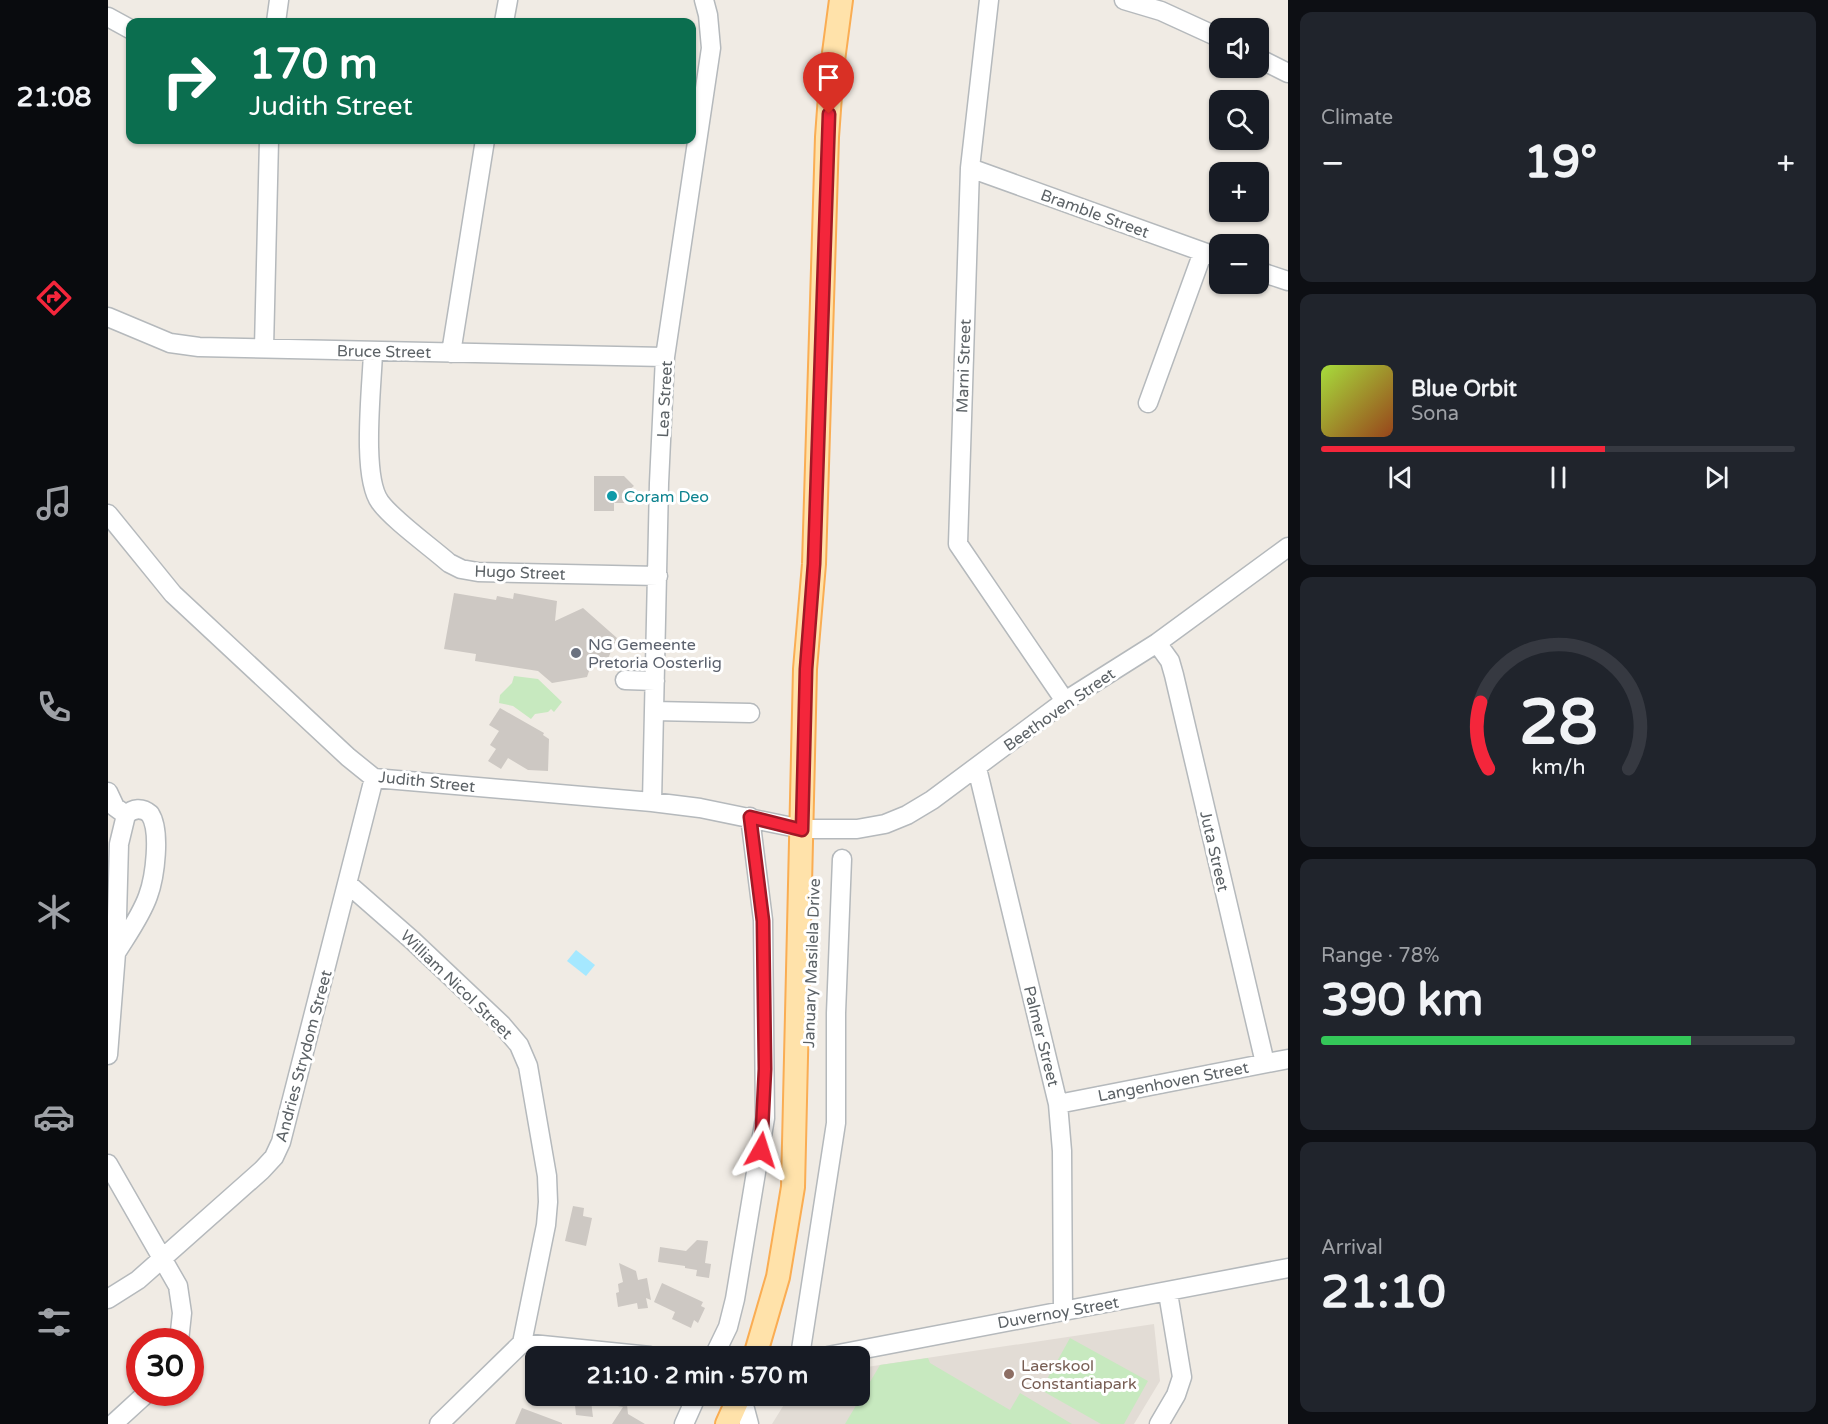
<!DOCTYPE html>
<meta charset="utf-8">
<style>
:root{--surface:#171b24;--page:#20242c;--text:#f1f3f6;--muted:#9ea1a6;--line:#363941;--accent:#f4263b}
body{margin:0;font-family:"Varela Round",sans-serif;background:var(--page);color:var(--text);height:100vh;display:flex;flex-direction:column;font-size:22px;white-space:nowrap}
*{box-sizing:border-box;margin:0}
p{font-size:20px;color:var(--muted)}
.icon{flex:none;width:33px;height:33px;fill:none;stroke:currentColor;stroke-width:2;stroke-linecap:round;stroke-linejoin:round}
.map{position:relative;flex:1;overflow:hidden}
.details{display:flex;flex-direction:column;gap:12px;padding:12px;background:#0d0f14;width:540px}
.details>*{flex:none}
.guide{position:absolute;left:18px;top:18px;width:570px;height:126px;border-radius:12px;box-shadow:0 2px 4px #0004;background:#0b6e4f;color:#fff;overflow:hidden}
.tools{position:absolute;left:1101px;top:18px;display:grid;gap:12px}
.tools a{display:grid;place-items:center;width:60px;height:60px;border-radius:12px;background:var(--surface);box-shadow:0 2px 4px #0004;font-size:30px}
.speed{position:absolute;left:18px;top:1328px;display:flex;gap:12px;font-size:30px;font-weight:700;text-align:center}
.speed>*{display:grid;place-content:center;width:78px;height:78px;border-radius:50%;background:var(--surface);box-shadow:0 2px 4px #0004;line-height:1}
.speed .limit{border:9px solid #d22;background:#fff;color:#111}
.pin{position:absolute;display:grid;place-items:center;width:51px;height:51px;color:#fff;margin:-62px -26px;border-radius:50% 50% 50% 0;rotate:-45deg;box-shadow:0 0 6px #0007}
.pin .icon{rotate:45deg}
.me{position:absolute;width:66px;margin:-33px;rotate:6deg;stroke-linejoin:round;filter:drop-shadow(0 0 4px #0008)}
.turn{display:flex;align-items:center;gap:21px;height:126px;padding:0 24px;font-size:27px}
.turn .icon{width:78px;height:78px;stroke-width:2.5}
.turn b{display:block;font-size:42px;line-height:51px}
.big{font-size:45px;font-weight:800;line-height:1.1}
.details .widget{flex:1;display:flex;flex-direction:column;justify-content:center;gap:9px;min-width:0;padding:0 21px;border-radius:12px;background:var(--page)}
.details .dial{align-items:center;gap:0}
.dial svg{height:156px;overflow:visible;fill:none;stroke:var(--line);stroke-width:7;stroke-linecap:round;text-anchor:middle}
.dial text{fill:var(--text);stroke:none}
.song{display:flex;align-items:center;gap:18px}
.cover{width:72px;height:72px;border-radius:9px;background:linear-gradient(135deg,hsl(80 70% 55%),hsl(20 70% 35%))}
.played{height:6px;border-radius:3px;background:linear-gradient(90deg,var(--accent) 60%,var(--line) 60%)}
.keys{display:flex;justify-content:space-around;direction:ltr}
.heat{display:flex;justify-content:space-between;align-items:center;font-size:33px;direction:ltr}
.charge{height:9px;border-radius:4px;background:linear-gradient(90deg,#34c759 78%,var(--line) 0)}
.trip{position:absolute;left:417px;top:1346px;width:345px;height:60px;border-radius:12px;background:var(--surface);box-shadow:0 2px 4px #0004;font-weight:800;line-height:60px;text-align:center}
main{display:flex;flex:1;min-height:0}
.tabs{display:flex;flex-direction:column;width:108px;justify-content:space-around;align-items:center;background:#090b0e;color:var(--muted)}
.tabs .icon{width:42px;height:42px}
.tabs .selected{color:var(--accent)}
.tabs b{font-size:27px;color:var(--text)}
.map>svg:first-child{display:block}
</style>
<main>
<nav class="tabs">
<b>21:08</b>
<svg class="icon selected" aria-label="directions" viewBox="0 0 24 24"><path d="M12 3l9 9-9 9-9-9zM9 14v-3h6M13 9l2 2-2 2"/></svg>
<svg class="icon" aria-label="music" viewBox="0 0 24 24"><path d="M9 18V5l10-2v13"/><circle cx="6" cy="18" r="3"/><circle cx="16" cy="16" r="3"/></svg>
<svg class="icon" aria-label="phone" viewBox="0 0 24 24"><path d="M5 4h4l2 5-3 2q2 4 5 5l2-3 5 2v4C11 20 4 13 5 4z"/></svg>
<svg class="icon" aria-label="climate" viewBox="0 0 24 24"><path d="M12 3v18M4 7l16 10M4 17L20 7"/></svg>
<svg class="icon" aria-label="car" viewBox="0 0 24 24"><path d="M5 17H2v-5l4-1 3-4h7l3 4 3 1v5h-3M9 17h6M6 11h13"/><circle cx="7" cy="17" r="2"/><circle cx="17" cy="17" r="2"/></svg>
<svg class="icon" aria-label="filters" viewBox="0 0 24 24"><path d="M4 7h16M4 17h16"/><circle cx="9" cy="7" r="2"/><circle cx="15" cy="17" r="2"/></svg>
</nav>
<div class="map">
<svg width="1180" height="1424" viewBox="0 0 1180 1424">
<rect width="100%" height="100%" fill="#f0ebe4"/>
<path fill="#e2dcd5" d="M 1046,1324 L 1052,1381 L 1026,1424 L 664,1424 L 682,1395 L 752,1395 L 752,1368 Z"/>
<path fill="#c7e9bf" d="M 406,676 L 430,679 L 454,702 L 446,712 L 443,709 L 440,712 L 427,714 L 423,719 L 405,706 L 391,703 L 392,695 L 404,683 Z
M 962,1338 L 1040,1381 L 1016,1424 L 993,1424 L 933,1390 Z
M 820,1358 L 822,1363 L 902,1410 L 912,1393 L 964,1424 L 737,1424 L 772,1365 Z"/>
<path fill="#a5e8ff" d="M 468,950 L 487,965 L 478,976 L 459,961 Z"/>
<path fill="#cdc8c3" d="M 486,476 L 516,476 L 526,486 L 522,489 L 522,503 L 506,503 L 506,511 L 486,511 Z
M 346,593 L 388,600 L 389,596 L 405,599 L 406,593 L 449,601 L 447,621 L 475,608 L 509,638 L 498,663 L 482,668 L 479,677 L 444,683 L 430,671 L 367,661 L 368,654 L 336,649 Z
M 392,708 L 436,733 L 435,735 L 441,739 L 440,771 L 420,770 L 400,758 L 393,769 L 380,761 L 388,749 L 382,745 L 391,731 L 381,725 Z
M 465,1206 L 476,1208 L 475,1216 L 484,1218 L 478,1246 L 457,1241 Z
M 589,1240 L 600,1241 L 597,1263 L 603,1264 L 601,1278 L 588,1276 L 589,1270 L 577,1268 L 577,1266 L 550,1262 L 552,1247 L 578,1251 Z
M 511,1263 L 528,1271 L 530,1280 L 539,1278 L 543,1300 L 538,1298 L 540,1308 L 530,1309 L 529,1303 L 510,1307 L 508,1293 L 511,1292 L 510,1284 L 515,1282 Z
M 554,1283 L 595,1302 L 593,1306 L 597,1308 L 590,1323 L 586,1320 L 583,1328 L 564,1319 L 567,1312 L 546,1302 Z
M 466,1395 L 518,1395 L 520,1414 L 537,1424 L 504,1424 L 515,1407 L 483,1401 L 485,1417 L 468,1415 Z
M 414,1408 L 454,1423 L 454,1424 L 407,1424 Z"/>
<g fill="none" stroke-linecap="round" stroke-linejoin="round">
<g stroke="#b5b9bc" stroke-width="21">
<path id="minor" d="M 881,0 L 862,168 L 850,544 L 957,701
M 1016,0 L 1053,11 L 1112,38
M 0,17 L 22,29
M 168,22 L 171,0
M 396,22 L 400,0
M 1150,58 L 1180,73
M 862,168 L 1112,258
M 1150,271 L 1180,281
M 0,317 L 62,343 L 91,347 L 557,357
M 156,348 L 161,140
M 265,352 C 264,386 253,476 272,502 C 285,520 323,547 341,563 L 353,569 L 370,572 L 550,576
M 343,353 L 377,140
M 1040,403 L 1095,252
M 0,514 L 65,594 L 240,757 L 266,778 L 544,802 L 592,808 L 694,829 L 749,829 L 777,824 L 799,815 L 824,800 L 957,701 L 1049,643 L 1180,547
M 1049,643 L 1062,661 L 1066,675 L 1157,1063
M 517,680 L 547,681
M 546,711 L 642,713
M 869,768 L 950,1104 L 954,1151 L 955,1311
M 0,792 L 7,807 L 18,815
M 544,802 L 551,483 L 557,357 L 603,48 L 600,15 L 596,0
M 240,884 L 304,940 L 394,1025 L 411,1045 L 420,1066 L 439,1176 L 440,1202 L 438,1225 L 414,1343 L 331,1424
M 0,1055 L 8,953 L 11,844 L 18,815 C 25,808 34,807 42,814 C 53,831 47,877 40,896 C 33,916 19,935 8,953
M 950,1104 L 1180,1059
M 0,1164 L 70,1286 L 74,1313 L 71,1341
M 0,1299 L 30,1280 L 154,1170 L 166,1157 L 173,1142 L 266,778
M 414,1343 L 542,1356
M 606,1356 L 620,1327 L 627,1299 L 657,1118 L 655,920 L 642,817
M 692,1356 L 728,1123 L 728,1013 L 734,859
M 720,1356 L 1180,1268
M 637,1409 L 641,1424
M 5,1424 L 40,1392
M 576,1424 L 589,1395
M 1051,1424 L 1068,1395 L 1074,1377 L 1060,1293"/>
</g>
<g stroke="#faad53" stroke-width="26">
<path id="major" d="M 647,1356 L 670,1277 L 685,1187 L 697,669 L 706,564 L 719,137 L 724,68 L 733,0
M 619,1424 L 632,1395"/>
</g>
<use href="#minor" stroke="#fff" stroke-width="18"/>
<use href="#major" stroke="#ffe2aa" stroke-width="22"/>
</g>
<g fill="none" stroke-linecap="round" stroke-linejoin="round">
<g stroke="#9f1926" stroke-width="15">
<path id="route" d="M 653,1150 L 657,1069 L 655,921 L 642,817 L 694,830 L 698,669 L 706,564 L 721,114"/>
</g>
<use href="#route" stroke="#f4263b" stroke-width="10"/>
</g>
<circle fill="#0f9aa8" stroke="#fff" stroke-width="2" cx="504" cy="496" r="6"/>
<circle fill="#6b7280" stroke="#fff" stroke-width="2" cx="468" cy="653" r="6"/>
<circle fill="#8d6e63" stroke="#fff" stroke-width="2" cx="901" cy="1374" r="6"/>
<g text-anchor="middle" stroke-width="6" stroke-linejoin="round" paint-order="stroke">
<g font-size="16" fill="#5c6266" stroke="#fff">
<text transform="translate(987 213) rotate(20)" y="6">Bramble Street</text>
<text transform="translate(276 351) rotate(1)" y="6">Bruce Street</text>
<text transform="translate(855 366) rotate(-88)" y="6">Marni Street</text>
<text transform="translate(556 399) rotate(-87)" y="6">Lea Street</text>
<text transform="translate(412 572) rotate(2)" y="6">Hugo Street</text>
<text transform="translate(951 709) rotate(-35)" y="6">Beethoven Street</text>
<text transform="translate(319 781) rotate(6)" y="6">Judith Street</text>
<text transform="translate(1107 851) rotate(77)" y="6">Juta Street</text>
<text transform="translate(703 963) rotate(-88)" y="6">January Masilela Drive</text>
<text transform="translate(349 984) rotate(44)" y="6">William Nicol Street</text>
<text transform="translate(934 1036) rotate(76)" y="6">Palmer Street</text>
<text transform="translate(195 1056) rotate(-75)" y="6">Andries Strydom Street</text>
<text transform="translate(1065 1081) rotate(-11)" y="6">Langenhoven Street</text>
<text transform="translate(950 1312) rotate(-10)" y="6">Duvernoy Street</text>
</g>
<g font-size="16" fill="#0d838f" stroke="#fff" text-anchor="start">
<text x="516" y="502">Coram Deo</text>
</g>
<g font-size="16" fill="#5b616d" stroke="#fff" text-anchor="start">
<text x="480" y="650">NG Gemeente<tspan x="480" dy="18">Pretoria Oosterlig</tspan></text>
</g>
<g font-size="16" fill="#785e54" stroke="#fff" text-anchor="start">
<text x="913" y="1371">Laerskool<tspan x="913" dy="18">Constantiapark</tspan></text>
</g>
</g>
</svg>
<div class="tools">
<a><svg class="icon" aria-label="sound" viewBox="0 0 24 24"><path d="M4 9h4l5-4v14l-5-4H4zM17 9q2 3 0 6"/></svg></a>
<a><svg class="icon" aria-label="search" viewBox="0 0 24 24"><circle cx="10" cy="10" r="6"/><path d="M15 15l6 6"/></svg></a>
<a>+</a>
<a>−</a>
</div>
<div class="speed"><div class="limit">30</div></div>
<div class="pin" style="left:721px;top:114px;background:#d93025"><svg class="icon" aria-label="arrive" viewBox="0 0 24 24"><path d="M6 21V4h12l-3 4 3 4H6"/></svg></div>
<svg class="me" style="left:653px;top:1150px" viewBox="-20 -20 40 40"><path d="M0-17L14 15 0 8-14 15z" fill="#f4263b" stroke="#fff" stroke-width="4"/></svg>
<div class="trip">21:10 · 2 min · 570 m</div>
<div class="guide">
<div class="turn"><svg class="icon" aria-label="right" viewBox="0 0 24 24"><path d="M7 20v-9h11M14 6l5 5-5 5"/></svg><div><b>170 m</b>Judith Street</div></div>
</div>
</div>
<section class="details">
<div class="widget"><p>Climate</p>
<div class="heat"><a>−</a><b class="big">19°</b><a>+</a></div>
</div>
<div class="widget">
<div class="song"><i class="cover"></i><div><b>Blue Orbit</b><p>Sona</p></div></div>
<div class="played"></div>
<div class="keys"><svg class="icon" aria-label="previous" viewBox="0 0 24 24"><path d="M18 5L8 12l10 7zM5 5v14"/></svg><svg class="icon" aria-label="pause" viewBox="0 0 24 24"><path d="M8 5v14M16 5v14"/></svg><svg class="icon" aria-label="next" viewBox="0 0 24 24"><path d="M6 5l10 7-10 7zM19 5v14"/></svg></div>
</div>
<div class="widget dial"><svg viewBox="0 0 100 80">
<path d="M14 69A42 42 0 1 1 86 69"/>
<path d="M14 69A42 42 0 0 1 10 35" stroke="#f4263b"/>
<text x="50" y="56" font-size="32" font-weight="700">28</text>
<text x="50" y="72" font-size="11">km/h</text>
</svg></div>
<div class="widget"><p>Range · 78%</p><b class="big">390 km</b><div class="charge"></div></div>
<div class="widget"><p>Arrival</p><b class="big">21:10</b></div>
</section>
</main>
